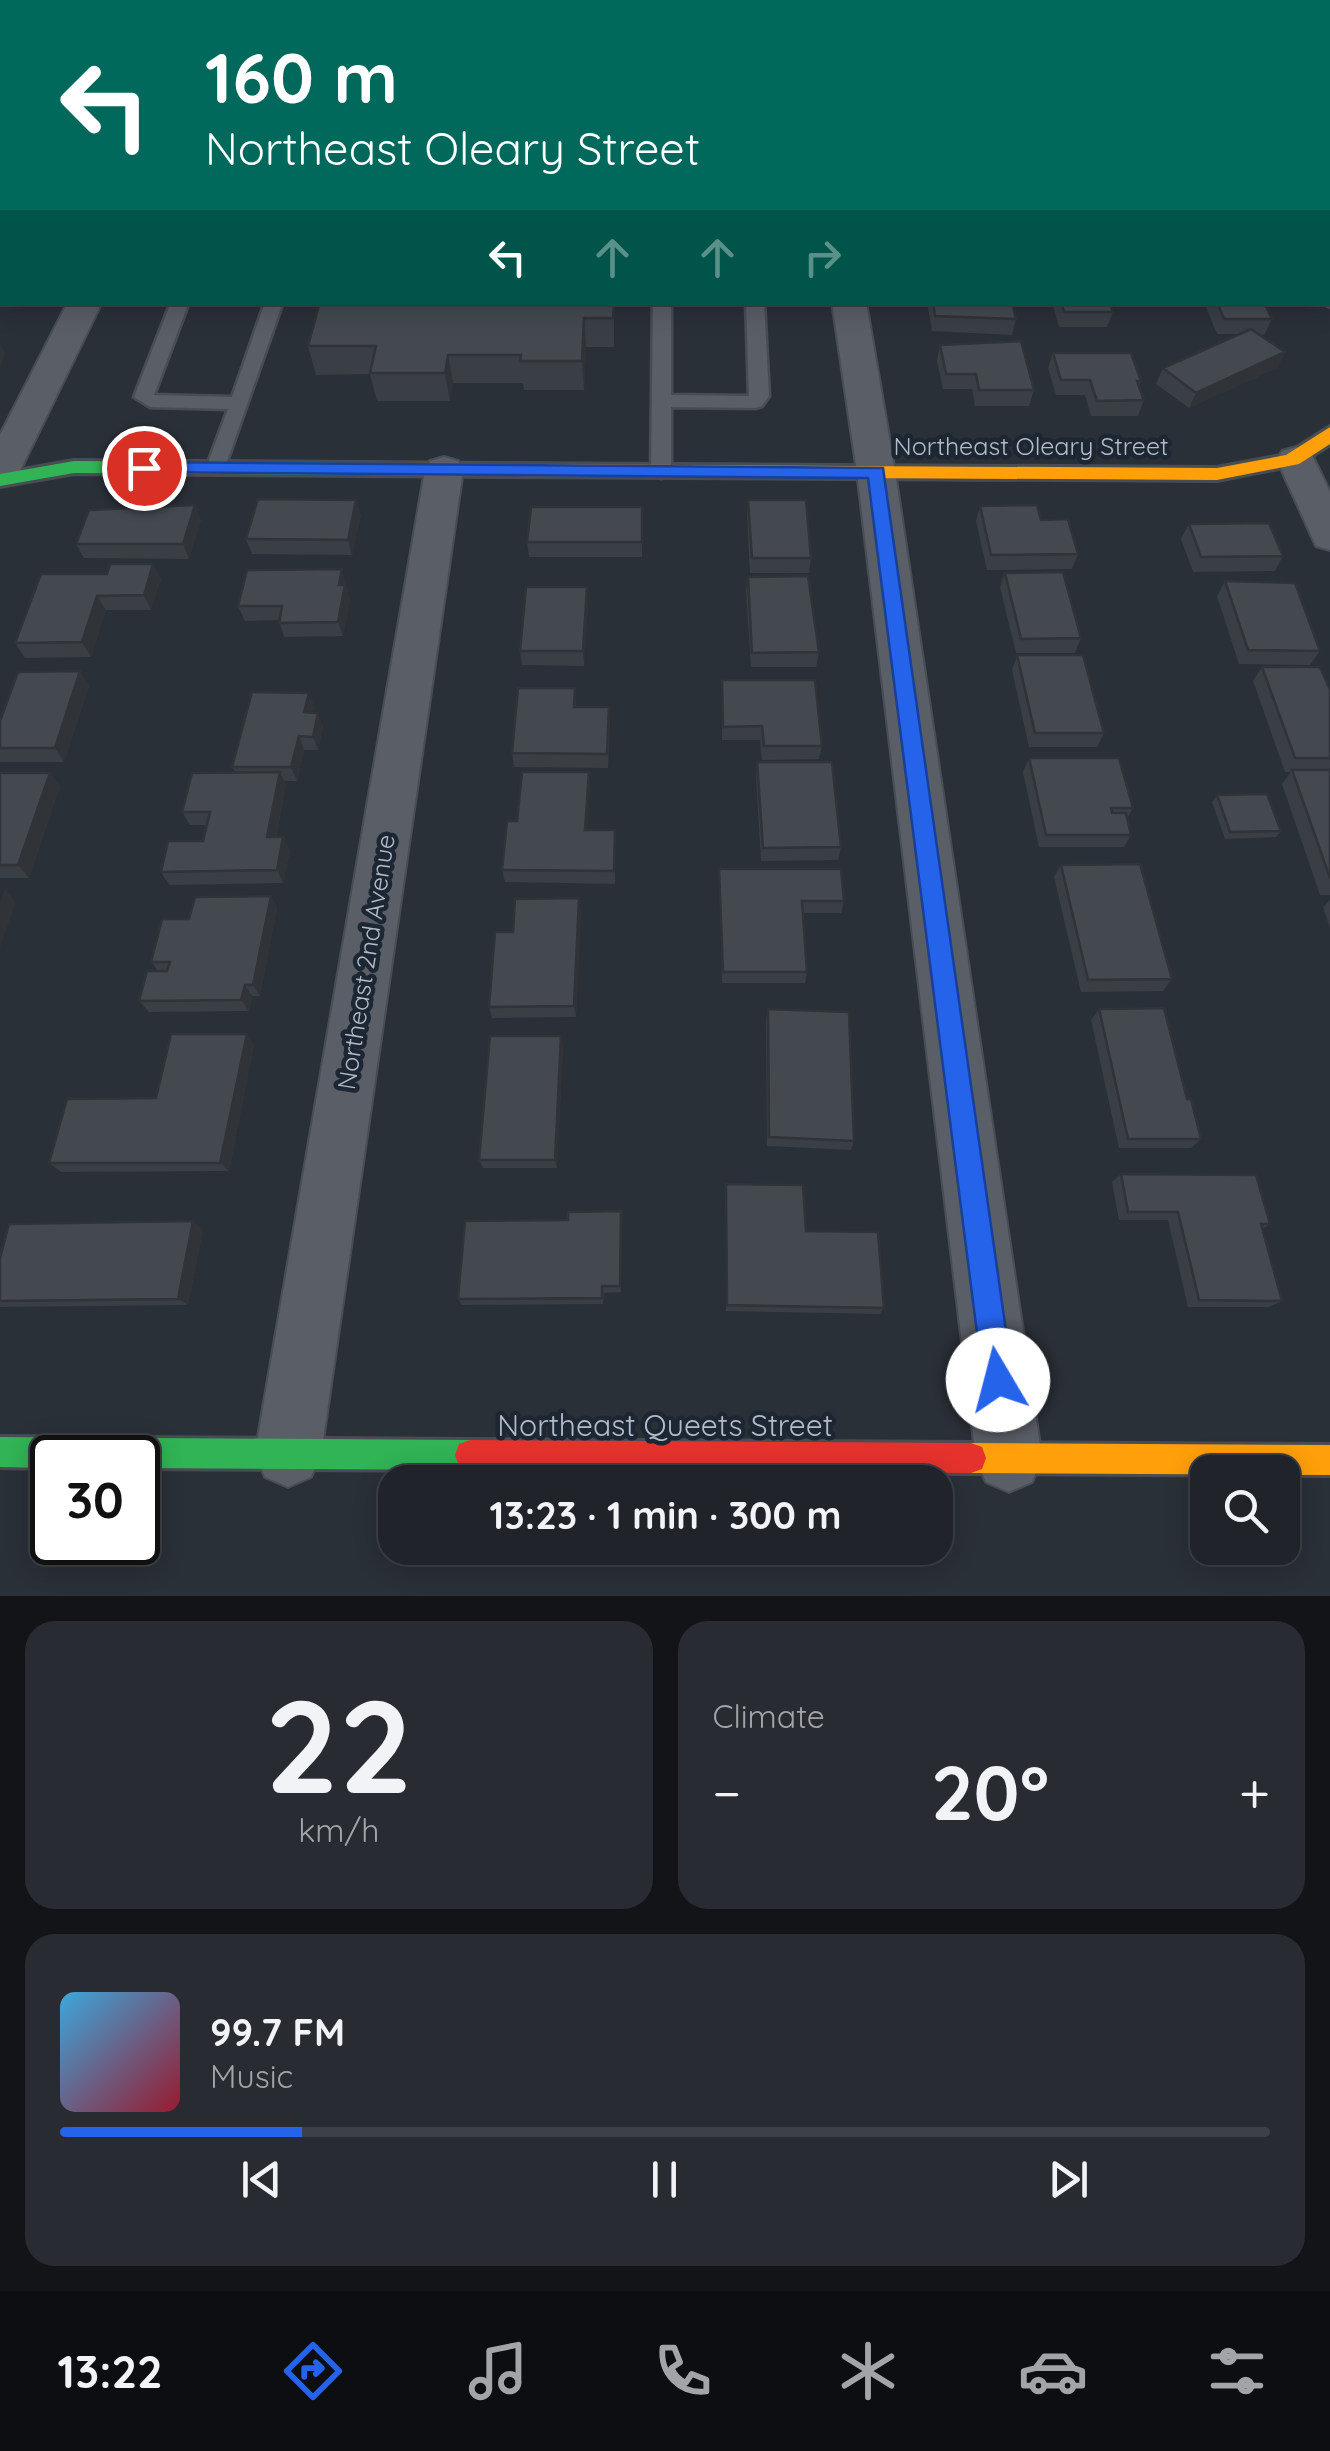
<!DOCTYPE html>
<meta charset="utf-8">
<style>
:root{--surface:#20242a;--page:#282c32;--text:#f1f3f6;--muted:#a2a4a8;--line:#3d4147;--accent:#2563eb}
body{margin:0;font-family:Quicksand,sans-serif;background:var(--page);color:var(--text);height:100vh;display:flex;flex-direction:column;font-size:38px;white-space:nowrap}
*{box-sizing:border-box;margin:0}
p{font-size:32px;color:var(--muted)}
.icon{flex:none;width:55px;height:55px;fill:none;stroke:currentColor;stroke-width:2;stroke-linecap:round;stroke-linejoin:round}
.map{position:relative;height:1596px;overflow:hidden}
.details{display:flex;flex-direction:column;gap:25px;padding:25px;background:#121417;flex:1}
.details>*{flex:none}
.hud{position:absolute;left:0px;top:0px;width:1330px;height:305px;box-shadow:0 5px 25px #0003,0 0 0 2px var(--line);background:#00695c;color:#fff;overflow:hidden}
.fabs{position:absolute;left:1190px;top:1455px;display:grid;gap:20px}
.fabs a{display:grid;place-items:center;width:110px;height:110px;border-radius:20px;background:var(--surface);box-shadow:0 5px 25px #0003,0 0 0 2px var(--line);font-size:50px}
.speed{position:absolute;left:30px;top:1435px;display:flex;gap:20px;font-size:50px;font-weight:700;text-align:center}
.speed>*{display:grid;place-content:center;width:130px;height:130px;border-radius:50%;background:var(--surface);box-shadow:0 5px 25px #0003,0 0 0 2px var(--line);line-height:1}
.speed .limit{border:5px solid #111;border-radius:15px;background:#fff;color:#111}
.pin{position:absolute;display:grid;place-items:center;width:85px;height:85px;color:#fff;margin:-42px;border:5px solid #fff;border-radius:50%;box-shadow:0 2px 10px #0007}
.me{position:absolute;width:110px;margin:-55px;rotate:352deg;stroke-linejoin:round;filter:drop-shadow(0 0 8px #0008)}
.turn{display:flex;align-items:center;gap:35px;height:210px;padding:0 40px;font-size:45px}
.turn .icon{width:130px;height:130px;stroke-width:2.5}
.turn b{display:block;font-size:70px;line-height:85px}
.lanes{display:flex;align-items:center;height:95px;padding:0 40px;background:#0003;justify-content:center;gap:50px;direction:ltr}
.lanes .off{opacity:.35}
.big{font-size:75px;font-weight:700;line-height:1.1}
.details .widget{flex:1;display:flex;flex-direction:column;justify-content:center;gap:15px;min-width:0;padding:0 35px;border-radius:30px;background:var(--page)}
.details .dial{align-items:center;gap:0}
.dial b{font-size:130px;line-height:1}
.song{display:flex;align-items:center;gap:30px}
.cover{width:120px;height:120px;border-radius:15px;background:linear-gradient(135deg,hsl(200 70% 55%),hsl(350 70% 35%))}
.played{height:10px;border-radius:5px;background:linear-gradient(90deg,var(--accent) 20%,var(--line) 20%)}
.keys{display:flex;justify-content:space-around;direction:ltr}
.heat{display:flex;justify-content:space-between;align-items:center;font-size:55px;direction:ltr}
.details .tiles{flex:1;display:grid;gap:25px;grid-template-columns:1fr 1fr}
.widget:last-child{grid-column:span 2}
.trip{position:absolute;left:378px;top:1465px;width:575px;height:100px;border-radius:30px;background:var(--surface);box-shadow:0 5px 25px #0003,0 0 0 2px var(--line);font-weight:700;line-height:100px;text-align:center}
.tabs{display:flex;height:160px;justify-content:space-around;align-items:center;background:#0d0e11;color:var(--muted)}
.tabs .icon{width:70px;height:70px}
.tabs .on{color:var(--accent)}
.tabs b{font-size:45px;color:var(--text)}
.map>svg:first-child{display:block}
</style>
<div class="map">
<svg width="1330" height="1596" viewBox="0 0 1330 1596">
<rect width="100%" height="100%" fill="#2a3038"/>
<g fill="none" stroke-linecap="round" stroke-linejoin="round">
<g stroke="#484c53" stroke-width="5">
<path id="lane" d="M 1014,0 L 1028,0 L 1029,2 L 1015,2 Z
M 1114,0 L 1128,0 L 1129,2 L 1115,2 Z
M 171,302 L 189,302 L 154,395 L 232,397 L 265,302 L 283,302 L 223,473 L 209,473 L 206,468 L 228,409 L 150,407 L 134,397 Z
M 653,302 L 671,302 L 671,395 L 749,396 L 746,302 L 764,302 L 769,396 L 762,406 L 755,408 L 671,407 L 671,471 L 661,478 L 651,471 Z"/>
</g>
<g stroke="#484c53" stroke-width="4">
<path id="street" d="M 899,0 L 925,0 L 925,2 L 899,2 Z
M 1164,0 L 1190,0 L 1191,2 L 1165,2 Z
M 0,21 L 2,21 L 2,37 L 0,37 Z
M 1328,283 L 1330,283 L 1330,307 L 1317,302 L 1328,302 Z
M 68,302 L 102,302 L 19,473 L 14,482 L 0,486 L 0,435 Z
M 832,302 L 866,302 L 895,472 L 1042,1459 L 1032,1482 L 1009,1492 L 986,1482 L 976,1459 L 857,472 Z
M 1296,447 L 1310,451 L 1330,492 L 1330,550 L 1316,546 L 1277,460 L 1282,451 Z
M 444,457 L 458,461 L 463,470 L 321,1454 L 311,1477 L 288,1487 L 265,1477 L 255,1454 L 425,470 L 430,461 Z"/>
</g>
<g stroke="#484c53" stroke-width="6">
<path id="fast" d="M 74,461 L 504,464 L 513,470 L 504,476 L 74,473 L 0,486 L 0,474 Z
M 0,1437 L 470,1440 L 481,1444 L 485,1455 L 481,1466 L 470,1470 L 138,1468 L 138,1458 L 52,1458 L 52,1468 L 0,1467 Z"/>
</g>
<g stroke="#484c53" stroke-width="6">
<path id="slow" d="M 1330,427 L 1330,444 L 1299,464 L 1217,480 L 504,476 L 495,470 L 504,464 L 1217,468 L 1286,455 Z
M 971,1443 L 1330,1445 L 1330,1475 L 971,1473 L 960,1469 L 956,1458 L 960,1447 Z"/>
</g>
<g stroke="#484c53" stroke-width="6">
<path id="jam" d="M 470,1440 L 971,1443 L 982,1447 L 986,1458 L 982,1469 L 971,1473 L 470,1470 L 459,1466 L 455,1455 L 459,1444 Z"/>
</g>
<use href="#lane" fill="#5a5e66" fill-rule="evenodd"/>
<use href="#street" fill="#5a5e66" fill-rule="evenodd"/>
<use href="#fast" fill="#30b455" fill-rule="evenodd"/>
<use href="#slow" fill="#ff9f0a" fill-rule="evenodd"/>
<use href="#jam" fill="#e5322d" fill-rule="evenodd"/>
</g>
<path fill="#3a3f45" d="M 292,0 L 364,0 L 364,2 L 292,2 Z
M 1328,27 L 1330,27 L 1330,57 L 1328,57 Z
M 0,36 L 2,36 L 2,66 L 0,66 Z
M 1328,71 L 1330,71 L 1330,167 L 1328,162 Z
M 0,201 L 2,201 L 2,248 L 0,248 Z
M 929,302 L 1012,302 L 1016,319 L 1012,335 L 932,331 L 928,308 Z
M 1052,302 L 1109,302 L 1113,312 L 1107,327 L 1059,327 Z
M 1204,302 L 1264,302 L 1272,319 L 1264,335 L 1259,334 L 1285,352 L 1277,368 L 1189,408 L 1156,384 L 1163,368 L 1238,334 L 1217,334 Z
M 614,303 L 614,347 L 586,347 L 584,390 L 524,390 L 523,383 L 453,383 L 450,401 L 377,401 L 370,374 L 316,375 L 308,346 Z
M 940,345 L 1034,390 L 1029,406 L 975,406 L 972,389 L 943,389 L 937,361 Z
M 1053,353 L 1141,381 L 1139,386 L 1144,400 L 1138,416 L 1091,416 L 1085,395 L 1056,395 L 1048,368 Z
M 748,500 L 811,558 L 809,573 L 750,573 L 747,515 Z
M 980,506 L 1041,520 L 1078,554 L 1072,569 L 987,570 L 976,521 Z
M 642,507 L 642,557 L 529,557 L 527,542 Z
M 361,515 L 352,555 L 252,554 L 246,539 Z
M 201,520 L 189,559 L 84,558 L 76,544 Z
M 1189,524 L 1283,556 L 1275,571 L 1193,572 L 1181,539 Z
M 153,564 L 161,579 L 151,610 L 106,610 L 91,657 L 25,658 L 15,643 L 107,574 Z
M 342,569 L 350,600 L 343,636 L 284,637 L 279,620 L 245,621 L 238,606 Z
M 1005,573 L 1081,638 L 1075,653 L 1016,653 L 1000,587 Z
M 748,577 L 819,652 L 816,667 L 751,667 L 746,591 Z
M 1225,581 L 1320,651 L 1310,665 L 1239,664 L 1217,596 Z
M 587,587 L 588,602 L 584,666 L 522,665 L 520,651 Z
M 1017,656 L 1104,733 L 1097,747 L 1029,747 L 1012,670 Z
M 1262,667 L 1330,690 L 1330,895 L 1320,895 L 1282,784 L 1291,772 L 1285,772 L 1253,681 Z
M 80,671 L 89,686 L 64,762 L 0,762 L 0,721 Z
M 722,680 L 822,746 L 819,759 L 762,760 L 760,740 L 722,740 Z
M 575,688 L 576,707 L 610,721 L 608,768 L 514,767 L 512,753 Z
M 315,707 L 313,713 L 318,713 L 323,727 L 318,750 L 304,750 L 297,781 L 284,781 L 286,785 L 276,837 L 290,850 L 283,883 L 169,885 L 161,872 L 203,841 L 207,825 L 190,825 L 182,812 L 235,772 L 232,767 Z
M 1029,758 L 1133,808 L 1127,819 L 1131,835 L 1124,847 L 1039,847 L 1023,772 Z
M 757,762 L 841,847 L 838,860 L 761,861 L 756,776 Z
M 589,772 L 590,786 L 587,830 L 615,830 L 615,884 L 505,882 L 502,870 L 517,821 Z
M 0,773 L 50,773 L 60,786 L 29,878 L 0,878 Z
M 1217,795 L 1281,831 L 1276,837 L 1225,839 L 1212,802 Z
M 1061,865 L 1172,979 L 1163,991 L 1081,992 L 1054,877 Z
M 719,869 L 844,901 L 841,913 L 803,913 L 807,972 L 805,983 L 722,983 Z
M 271,896 L 277,908 L 260,996 L 252,996 L 249,1011 L 149,1012 L 139,1001 L 158,971 L 151,962 L 189,919 Z
M 1330,900 L 1330,928 L 1323,907 Z
M 581,910 L 576,1017 L 492,1018 L 489,1007 L 513,932 Z
M 768,1009 L 854,1141 L 851,1150 L 767,1146 L 766,1020 Z
M 1099,1009 L 1187,1099 L 1201,1139 L 1191,1148 L 1119,1148 L 1091,1020 Z
M 247,1034 L 254,1044 L 229,1171 L 61,1172 L 49,1163 L 156,1098 Z
M 563,1046 L 557,1168 L 483,1168 L 479,1160 Z
M 1121,1174 L 1270,1224 L 1262,1229 L 1282,1301 L 1269,1307 L 1188,1307 L 1168,1220 L 1119,1220 L 1112,1182 Z
M 726,1184 L 806,1231 L 884,1308 L 880,1314 L 726,1311 Z
M 622,1219 L 621,1292 L 604,1293 L 603,1304 L 462,1305 L 458,1299 Z
M 203,1229 L 188,1305 L 0,1307 L 0,1258 Z"/>
<path fill="#303338" d="M 2,104 L 2,128 L 0,123 L 0,108 Z
M 584,318 L 586,347 L 584,390 L 582,361 Z
M 0,343 L 6,354 L 0,368 Z
M 1285,352 L 1277,368 L 1189,408 L 1196,393 Z
M 448,355 L 453,383 L 450,401 L 445,373 Z
M 356,500 L 361,515 L 352,555 L 348,540 Z
M 195,505 L 201,520 L 189,559 L 183,544 Z
M 153,564 L 161,579 L 151,610 L 144,595 Z
M 342,569 L 350,600 L 343,636 L 338,622 L 339,585 Z
M 587,587 L 588,602 L 584,666 L 583,651 Z
M 97,596 L 106,610 L 91,657 L 82,642 Z
M 80,671 L 89,686 L 64,762 L 55,748 Z
M 309,693 L 315,707 L 310,726 L 304,712 Z
M 318,713 L 323,727 L 318,750 L 313,737 Z
M 299,736 L 304,750 L 297,781 L 291,767 Z
M 280,772 L 286,785 L 273,850 L 267,837 Z
M 589,772 L 590,786 L 587,843 L 585,830 Z
M 50,773 L 60,786 L 29,878 L 18,865 Z
M 283,837 L 290,850 L 283,883 L 277,870 Z
M 5,889 L 16,902 L 0,948 L 0,902 Z
M 271,896 L 277,908 L 260,996 L 253,985 Z
M 579,898 L 581,910 L 576,1017 L 574,1006 Z
M 245,985 L 252,996 L 249,1011 L 241,1000 Z
M 247,1034 L 254,1044 L 229,1171 L 220,1163 Z
M 561,1036 L 563,1046 L 557,1168 L 555,1160 Z
M 193,1221 L 203,1229 L 188,1305 L 178,1299 Z"/>
<path fill="#444950" stroke="#303338" stroke-width="2.5" d="M 178,0 L 267,0 L 266,2 L 177,2 Z
M 292,0 L 358,0 L 291,2 Z
M 369,0 L 457,0 L 369,2 Z
M 488,0 L 554,0 L 554,2 L 487,2 Z
M 564,0 L 653,0 L 652,2 L 563,2 Z
M 660,0 L 725,0 L 726,2 L 660,2 Z
M 733,0 L 799,0 L 799,2 L 733,2 Z
M 805,0 L 871,0 L 872,2 L 806,2 Z
M 1246,0 L 1283,0 L 1284,2 L 1247,2 Z
M 1328,27 L 1330,27 L 1330,43 L 1328,43 Z
M 0,36 L 2,36 L 2,51 L 0,51 Z
M 1328,71 L 1330,71 L 1330,109 L 1328,109 Z
M 1328,118 L 1330,118 L 1330,139 L 1328,134 Z
M 0,201 L 2,201 L 2,233 L 0,233 Z
M 320,302 L 591,302 L 614,303 L 613,318 L 584,318 L 582,361 L 520,361 L 521,355 L 448,355 L 445,373 L 370,373 L 376,346 L 308,346 Z
M 933,302 L 1012,302 L 1016,319 L 935,316 Z
M 1061,302 L 1109,302 L 1113,312 L 1064,312 Z
M 1217,302 L 1264,302 L 1272,319 L 1224,319 Z
M 1251,329 L 1285,352 L 1196,393 L 1163,368 Z
M 1021,341 L 1034,390 L 979,390 L 976,374 L 946,374 L 940,345 Z
M 1053,353 L 1131,353 L 1141,381 L 1137,381 L 1144,400 L 1097,401 L 1090,380 L 1061,380 Z
M 258,499 L 356,500 L 348,540 L 246,539 Z
M 748,500 L 806,500 L 811,558 L 752,558 Z
M 195,505 L 183,544 L 76,544 L 89,510 Z
M 1037,505 L 1041,520 L 1068,519 L 1078,554 L 991,555 L 980,506 Z
M 531,507 L 642,507 L 642,542 L 527,542 Z
M 1269,523 L 1283,556 L 1201,557 L 1189,524 Z
M 110,564 L 153,564 L 144,595 L 97,596 L 82,642 L 15,643 L 41,574 L 107,574 Z
M 342,569 L 339,585 L 345,585 L 338,622 L 279,623 L 282,606 L 238,606 L 247,570 Z
M 1063,572 L 1081,638 L 1021,639 L 1005,573 Z
M 808,576 L 819,652 L 752,653 L 748,577 Z
M 1225,581 L 1295,583 L 1320,651 L 1248,650 Z
M 526,587 L 587,587 L 583,651 L 520,651 Z
M 1017,655 L 1083,655 L 1104,733 L 1035,733 Z
M 1262,667 L 1320,667 L 1330,690 L 1330,758 L 1295,758 Z
M 80,671 L 55,748 L 0,748 L 0,721 L 18,672 Z
M 722,680 L 815,680 L 822,746 L 764,746 L 762,726 L 723,727 Z
M 518,688 L 575,688 L 574,707 L 609,707 L 607,754 L 512,753 Z
M 252,692 L 309,693 L 304,712 L 318,713 L 313,737 L 299,736 L 291,767 L 232,767 Z
M 1029,758 L 1119,758 L 1133,808 L 1111,808 L 1112,813 L 1126,813 L 1131,835 L 1046,835 Z
M 757,762 L 832,762 L 841,847 L 763,848 Z
M 1292,770 L 1330,770 L 1330,878 Z
M 280,772 L 267,837 L 283,837 L 277,870 L 161,872 L 168,841 L 203,841 L 210,812 L 182,812 L 192,773 Z
M 522,772 L 589,772 L 585,830 L 615,830 L 614,871 L 502,870 L 507,821 L 517,821 Z
M 0,773 L 50,773 L 18,865 L 0,865 Z
M 1267,794 L 1281,831 L 1230,832 L 1217,795 Z
M 1140,864 L 1172,979 L 1088,980 L 1061,865 Z
M 719,869 L 841,869 L 844,901 L 802,901 L 807,972 L 723,972 Z
M 271,896 L 253,985 L 245,985 L 241,1000 L 139,1001 L 147,971 L 167,971 L 170,962 L 151,962 L 162,919 L 189,919 L 195,897 Z
M 579,898 L 574,1006 L 489,1007 L 495,932 L 513,932 L 515,899 Z
M 1164,1008 L 1187,1099 L 1191,1099 L 1201,1139 L 1128,1139 L 1099,1009 Z
M 768,1009 L 849,1012 L 854,1141 L 769,1137 Z
M 171,1034 L 247,1034 L 220,1163 L 49,1163 L 67,1099 L 156,1098 Z
M 490,1036 L 561,1036 L 555,1160 L 479,1160 Z
M 1121,1174 L 1256,1175 L 1270,1224 L 1261,1224 L 1282,1301 L 1199,1300 L 1178,1212 L 1128,1212 Z
M 726,1184 L 803,1185 L 806,1231 L 878,1232 L 884,1308 L 727,1305 Z
M 621,1211 L 620,1286 L 602,1286 L 602,1298 L 458,1299 L 465,1221 L 568,1220 L 568,1212 Z
M 193,1221 L 178,1299 L 0,1301 L 0,1258 L 9,1224 Z"/>
<path fill="#2563eb" stroke="#184099" stroke-width="2.5" d="M 144,462 L 883,468 L 1013,1380 L 1009,1390 L 998,1395 L 988,1390 L 983,1380 L 868,478 L 138,472 L 138,463 Z"/>
<g text-anchor="middle" stroke-width="9" stroke-linejoin="round" paint-order="stroke">
<g font-size="25" fill="#b4bcc9" stroke="#1d2633">
<text x="1031" y="455">Northeast Oleary Street</text>
<text transform="translate(366 962) rotate(-81)" y="9">Northeast 2nd Avenue</text>
</g>
<g font-size="30" fill="#b4bcc9" stroke="#1d2633">
<text x="665" y="1436">Northeast Queets Street</text>
</g>
</g>
</svg>
<div class="fabs">
<a><svg class="icon" aria-label="search" viewBox="0 0 24 24"><circle cx="10" cy="10" r="6"/><path d="M15 15l6 6"/></svg></a>
</div>
<div class="speed"><div class="limit">30</div></div>
<div class="pin" style="left:144px;top:468px;background:#d93025"><svg class="icon" aria-label="arrive" viewBox="0 0 24 24"><path d="M6 21V4h12l-3 4 3 4H6"/></svg></div>
<svg class="me" style="left:998px;top:1380px" viewBox="-20 -20 40 40"><circle r="19" fill="#fff"/><path d="M0-13L10 11 0 6-10 11z" fill="#2563eb"/></svg>
<div class="trip">13:23 · 1 min · 300 m</div>
<div class="hud">
<div class="turn"><svg class="icon" aria-label="left" viewBox="0 0 24 24"><path d="M17 20v-9H6M10 6l-5 5 5 5"/></svg><div><b>160 m</b>Northeast Oleary Street</div></div>
<div class="lanes"><svg class="icon" aria-label="left" viewBox="0 0 24 24"><path d="M17 20v-9H6M10 6l-5 5 5 5"/></svg><svg class="icon off" aria-label="ahead" viewBox="0 0 24 24"><path d="M12 20V5M6 11l6-6 6 6"/></svg><svg class="icon off" aria-label="ahead" viewBox="0 0 24 24"><path d="M12 20V5M6 11l6-6 6 6"/></svg><svg class="icon off" aria-label="right" viewBox="0 0 24 24"><path d="M7 20v-9h11M14 6l5 5-5 5"/></svg></div>
</div>
</div>
<section class="details">
<div class="tiles">
<div class="widget dial"><b>22</b><p>km/h</p></div>
<div class="widget"><p>Climate</p>
<div class="heat"><a>−</a><b class="big">20°</b><a>+</a></div>
</div>
<div class="widget">
<div class="song"><i class="cover"></i><div><b>99.7 FM</b><p>Music</p></div></div>
<div class="played"></div>
<div class="keys"><svg class="icon" aria-label="previous" viewBox="0 0 24 24"><path d="M18 5L8 12l10 7zM5 5v14"/></svg><svg class="icon" aria-label="pause" viewBox="0 0 24 24"><path d="M8 5v14M16 5v14"/></svg><svg class="icon" aria-label="next" viewBox="0 0 24 24"><path d="M6 5l10 7-10 7zM19 5v14"/></svg></div>
</div>
</div>
</section>
<nav class="tabs">
<b>13:22</b>
<svg class="icon on" aria-label="directions" viewBox="0 0 24 24"><path d="M12 3l9 9-9 9-9-9zM9 14v-3h6M13 9l2 2-2 2"/></svg>
<svg class="icon" aria-label="music" viewBox="0 0 24 24"><path d="M9 18V5l10-2v13"/><circle cx="6" cy="18" r="3"/><circle cx="16" cy="16" r="3"/></svg>
<svg class="icon" aria-label="phone" viewBox="0 0 24 24"><path d="M5 4h4l2 5-3 2q2 4 5 5l2-3 5 2v4C11 20 4 13 5 4z"/></svg>
<svg class="icon" aria-label="climate" viewBox="0 0 24 24"><path d="M12 3v18M4 7l16 10M4 17L20 7"/></svg>
<svg class="icon" aria-label="car" viewBox="0 0 24 24"><path d="M5 17H2v-5l4-1 3-4h7l3 4 3 1v5h-3M9 17h6M6 11h13"/><circle cx="7" cy="17" r="2"/><circle cx="17" cy="17" r="2"/></svg>
<svg class="icon" aria-label="filters" viewBox="0 0 24 24"><path d="M4 7h16M4 17h16"/><circle cx="9" cy="7" r="2"/><circle cx="15" cy="17" r="2"/></svg>
</nav>
